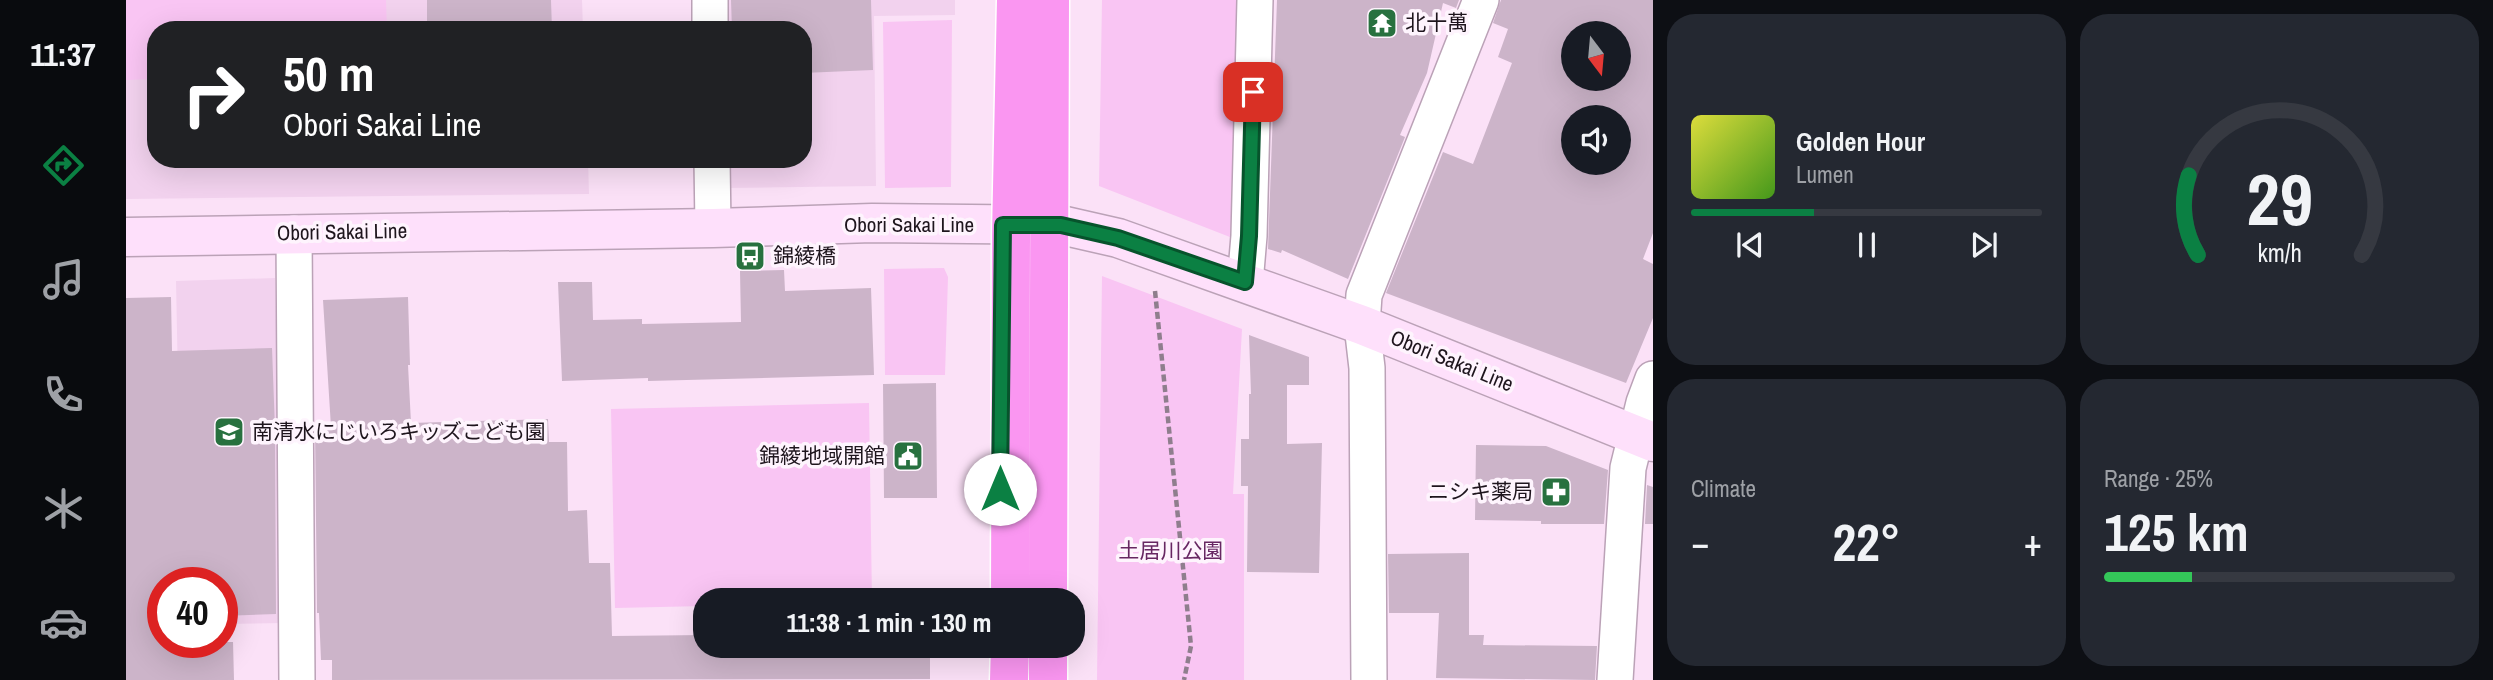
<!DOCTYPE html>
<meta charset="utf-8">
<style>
:root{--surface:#171b24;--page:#242831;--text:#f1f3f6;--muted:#9ea1a6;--line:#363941;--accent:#0b8043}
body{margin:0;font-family:"Archivo Narrow","Noto Sans JP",sans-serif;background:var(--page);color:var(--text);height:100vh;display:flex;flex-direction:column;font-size:26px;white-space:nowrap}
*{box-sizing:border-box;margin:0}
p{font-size:23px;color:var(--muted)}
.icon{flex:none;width:38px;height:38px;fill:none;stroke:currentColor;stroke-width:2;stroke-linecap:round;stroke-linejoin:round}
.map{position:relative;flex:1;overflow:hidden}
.panel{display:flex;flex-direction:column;gap:14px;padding:14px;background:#0d0f14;width:840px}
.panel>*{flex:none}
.top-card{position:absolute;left:21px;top:21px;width:665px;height:147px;border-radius:28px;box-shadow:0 7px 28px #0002;background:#202124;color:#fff;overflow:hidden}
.needle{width:46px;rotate:164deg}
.controls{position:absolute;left:1435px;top:21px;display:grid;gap:14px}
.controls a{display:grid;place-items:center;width:70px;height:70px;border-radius:50%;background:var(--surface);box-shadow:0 7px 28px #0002;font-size:35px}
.speed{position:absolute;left:21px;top:567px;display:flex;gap:14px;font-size:35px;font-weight:700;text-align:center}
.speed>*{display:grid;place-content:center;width:91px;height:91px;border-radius:50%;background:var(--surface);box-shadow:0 7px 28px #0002;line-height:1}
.speed .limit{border:10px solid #d22;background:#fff;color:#111}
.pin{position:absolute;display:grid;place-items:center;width:60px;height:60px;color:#fff;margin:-30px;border-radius:14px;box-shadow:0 4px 10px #0006}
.me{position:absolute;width:77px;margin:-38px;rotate:0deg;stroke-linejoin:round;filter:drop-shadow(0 0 5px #0008)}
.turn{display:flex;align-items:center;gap:24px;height:147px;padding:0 21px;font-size:32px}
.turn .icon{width:91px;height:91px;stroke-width:2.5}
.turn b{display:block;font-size:49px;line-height:60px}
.big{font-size:52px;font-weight:700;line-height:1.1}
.panel .widget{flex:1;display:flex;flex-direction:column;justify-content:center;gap:10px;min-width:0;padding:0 24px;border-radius:28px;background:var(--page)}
.panel .dial{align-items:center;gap:0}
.dial svg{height:182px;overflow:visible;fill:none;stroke:var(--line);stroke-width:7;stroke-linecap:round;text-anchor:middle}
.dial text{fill:var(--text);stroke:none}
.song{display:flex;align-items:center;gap:21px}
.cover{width:84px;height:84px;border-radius:10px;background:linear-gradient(135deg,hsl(60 70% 55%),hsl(100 70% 35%))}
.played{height:7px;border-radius:4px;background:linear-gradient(90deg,var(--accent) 35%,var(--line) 35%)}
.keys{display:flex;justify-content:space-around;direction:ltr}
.heat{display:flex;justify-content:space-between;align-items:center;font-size:38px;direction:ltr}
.charge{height:10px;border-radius:5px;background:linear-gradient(90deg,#34c759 25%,var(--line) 0)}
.panel .tiles{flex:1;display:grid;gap:14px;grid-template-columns:repeat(2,1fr)}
.trip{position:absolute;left:567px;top:588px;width:392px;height:70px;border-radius:28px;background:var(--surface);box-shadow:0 7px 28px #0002;font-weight:700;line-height:70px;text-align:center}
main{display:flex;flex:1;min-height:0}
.tabs{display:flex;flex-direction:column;width:126px;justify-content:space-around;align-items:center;background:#090b0e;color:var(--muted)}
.tabs .icon{width:49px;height:49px}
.tabs .current{color:var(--accent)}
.tabs b{font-size:32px;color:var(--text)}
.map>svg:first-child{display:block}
</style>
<main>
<nav class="tabs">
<b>11:37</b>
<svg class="icon current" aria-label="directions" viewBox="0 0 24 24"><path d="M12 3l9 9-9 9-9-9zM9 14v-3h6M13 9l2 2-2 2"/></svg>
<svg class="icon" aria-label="music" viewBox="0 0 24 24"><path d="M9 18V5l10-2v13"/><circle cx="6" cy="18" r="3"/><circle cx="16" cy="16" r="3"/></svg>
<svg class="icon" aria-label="phone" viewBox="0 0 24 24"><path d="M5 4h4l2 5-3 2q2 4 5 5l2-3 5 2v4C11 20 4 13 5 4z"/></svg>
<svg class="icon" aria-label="climate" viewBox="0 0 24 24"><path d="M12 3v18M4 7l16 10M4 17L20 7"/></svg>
<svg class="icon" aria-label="car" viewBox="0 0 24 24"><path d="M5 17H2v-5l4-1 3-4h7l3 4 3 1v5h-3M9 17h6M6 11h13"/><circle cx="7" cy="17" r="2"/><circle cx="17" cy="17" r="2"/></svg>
</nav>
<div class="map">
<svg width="1527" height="680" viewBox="0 0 1527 680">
<rect width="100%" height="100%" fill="#fbe1f7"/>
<path fill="#f2d2ee" d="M 0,0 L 456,0 L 457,30 L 30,30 L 30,159 L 462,159 L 463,194 L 0,199 Z
M 595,0 L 829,0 L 829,15 L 748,16 L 750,186 L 597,188 L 597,159 L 677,159 L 677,30 L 595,30 Z
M 149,278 L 157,623 L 96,624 L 96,583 L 56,583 L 50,281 Z"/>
<path fill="#f9c5f3" d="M 0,0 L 260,0 L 261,30 L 30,30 L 30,79 L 0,80 Z
M 976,0 L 1118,0 L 1109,239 L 973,186 Z
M 826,20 L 825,187 L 759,188 L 757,22 Z
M 818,268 L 822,277 L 819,375 L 759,375 L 758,269 Z
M 976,276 L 1116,329 L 1107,494 L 1118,494 L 1118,680 L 971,680 Z
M 743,403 L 746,600 L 579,600 L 579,606 L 489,608 L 485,409 Z"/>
<path fill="#ccb4c9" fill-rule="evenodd" d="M 301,0 L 425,0 L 426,30 L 301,30 Z
M 605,0 L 745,0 L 747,70 L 677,73 L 677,30 L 606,30 Z
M 1151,0 L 1333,0 L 1330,8 L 1317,3 L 1301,73 L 1274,135 L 1279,137 L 1222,279 L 1156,250 L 1155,253 L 1142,249 Z
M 1375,0 L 1527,0 L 1527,233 L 1517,259 L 1527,264 L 1527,318 L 1500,383 L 1260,293 L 1317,152 L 1347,164 L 1386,63 L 1372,57 L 1382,29 L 1367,23 ZM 1447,33 L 1493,33 L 1493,79 L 1447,79 ZM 1447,117 L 1493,117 L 1493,163 L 1447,163 Z
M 658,270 L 659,291 L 745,288 L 748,375 L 522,381 L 522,378 L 436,381 L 432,282 L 466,282 L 467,320 L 516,319 L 516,324 L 615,322 L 614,271 Z
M 45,297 L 46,351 L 146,348 L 149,429 L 150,614 L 96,616 L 96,583 L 37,583 L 37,642 L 107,642 L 108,680 L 0,680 L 0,298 Z
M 282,297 L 284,365 L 282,365 L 285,423 L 422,419 L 423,442 L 441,442 L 442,511 L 461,510 L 463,563 L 484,563 L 486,636 L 579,635 L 579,646 L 804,646 L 804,679 L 206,680 L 206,660 L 195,660 L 193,613 L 191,613 L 189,427 L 205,427 L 197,300 Z
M 1123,335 L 1183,357 L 1183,385 L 1161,385 L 1161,444 L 1196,443 L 1193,573 L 1121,572 L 1122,486 L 1115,486 L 1115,439 L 1123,439 L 1123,394 L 1125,394 Z
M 810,383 L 811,498 L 758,498 L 757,384 Z
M 1350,445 L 1420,446 L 1482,470 L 1478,524 L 1415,524 L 1415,521 L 1349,520 Z
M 1521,485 L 1527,487 L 1527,524 L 1519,524 Z
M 1343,553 L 1343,635 L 1358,635 L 1357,645 L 1471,646 L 1469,680 L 1310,678 L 1313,613 L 1263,613 L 1262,554 Z"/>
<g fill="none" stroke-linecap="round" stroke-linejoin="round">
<g stroke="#bba2b7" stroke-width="38">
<path id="street" d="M 584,0 L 584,30
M 586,159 L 587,228
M 168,233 L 171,680
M 1119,283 L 1123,236 L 1129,0
M 1243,680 L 1241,368 L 1236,325 L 1238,295 L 1355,0
M 1489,680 L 1502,468 L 1518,403 L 1527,379"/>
</g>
<g stroke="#bba2b7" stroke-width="41">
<path id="secondary" d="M 0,237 L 587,228 L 746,223 L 935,225 L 992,238 L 1236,325 L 1527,442"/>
</g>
<g stroke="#fff" stroke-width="41">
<path id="highway" d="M 883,680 L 884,646
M 922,680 L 922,646"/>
</g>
<path stroke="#8f7e8d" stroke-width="4.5" stroke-dasharray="7 3.5" stroke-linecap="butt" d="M 1029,291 L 1065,646 L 1058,680"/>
<use href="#street" stroke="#fff" stroke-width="35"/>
<use href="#secondary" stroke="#fee0fb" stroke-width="38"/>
<use href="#highway" stroke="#fa96f1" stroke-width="38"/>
<g stroke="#fff" stroke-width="41" stroke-linecap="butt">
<path id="highway-bridge" d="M 884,600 L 885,235 L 890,0
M 922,600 L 924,0"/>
</g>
<use href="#highway-bridge" stroke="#fa96f1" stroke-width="38"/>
</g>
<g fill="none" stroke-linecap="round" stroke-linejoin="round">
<g stroke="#07532c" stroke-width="18">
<path id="route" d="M 874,489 L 877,225 L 935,225 L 992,238 L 1119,282 L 1123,236 L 1127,92"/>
</g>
<use href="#route" stroke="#0b8043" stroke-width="12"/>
</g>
<defs>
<g id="temple-square" transform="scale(1.575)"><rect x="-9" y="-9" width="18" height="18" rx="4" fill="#28713f" stroke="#fef4fd"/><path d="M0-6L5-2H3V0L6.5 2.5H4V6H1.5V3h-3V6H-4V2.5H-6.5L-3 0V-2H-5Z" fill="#fff"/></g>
<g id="bus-square" transform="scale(1.575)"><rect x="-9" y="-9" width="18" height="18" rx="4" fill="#28713f" stroke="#fef4fd"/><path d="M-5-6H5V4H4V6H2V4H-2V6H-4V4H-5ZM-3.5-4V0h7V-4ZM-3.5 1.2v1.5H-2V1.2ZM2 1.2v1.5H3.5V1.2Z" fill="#fff"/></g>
<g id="school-square" transform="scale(1.575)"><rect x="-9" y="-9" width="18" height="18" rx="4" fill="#28713f" stroke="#fef4fd"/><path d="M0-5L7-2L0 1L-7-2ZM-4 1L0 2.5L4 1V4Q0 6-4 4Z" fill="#fff"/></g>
<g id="civic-square" transform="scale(1.575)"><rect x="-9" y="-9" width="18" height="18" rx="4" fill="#28713f" stroke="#fef4fd"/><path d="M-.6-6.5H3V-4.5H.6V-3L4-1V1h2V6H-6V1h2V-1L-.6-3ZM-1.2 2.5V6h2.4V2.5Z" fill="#fff"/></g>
<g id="pharmacy-square" transform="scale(1.575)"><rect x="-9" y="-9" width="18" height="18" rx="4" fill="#28713f" stroke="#fef4fd"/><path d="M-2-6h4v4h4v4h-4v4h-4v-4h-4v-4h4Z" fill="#fff"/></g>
</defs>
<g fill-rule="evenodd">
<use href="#temple-square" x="1256" y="23"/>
<use href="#bus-square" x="624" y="256"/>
<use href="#school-square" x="103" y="432"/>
<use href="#civic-square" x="782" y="456"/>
<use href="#pharmacy-square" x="1430" y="492"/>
</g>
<g text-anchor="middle" stroke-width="7" stroke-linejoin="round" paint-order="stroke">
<g font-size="21" fill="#1e151d" stroke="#fef4fd" text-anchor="start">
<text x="1279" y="30">北十萬</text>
<text x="647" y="263">錦綾橋</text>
<text x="126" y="439">南清水にじいろキッズこども園</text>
<text x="759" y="463" text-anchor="end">錦綾地域開館</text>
<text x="1407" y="499" text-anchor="end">ニシキ薬局</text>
</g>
<g font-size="21" fill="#1e151d" stroke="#fef4fd">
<text x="783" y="232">Obori Sakai Line</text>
<text transform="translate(216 232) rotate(-1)" y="7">Obori Sakai Line</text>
<text transform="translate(1326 361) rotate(22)" y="7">Obori Sakai Line</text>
</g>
<g font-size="21" fill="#672762" stroke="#fef4fd">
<text x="1045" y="558">土居川公園</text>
</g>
</g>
</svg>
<div class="controls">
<a><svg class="needle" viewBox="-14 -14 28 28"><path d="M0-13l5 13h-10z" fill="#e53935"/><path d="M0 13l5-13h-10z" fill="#9ea1a6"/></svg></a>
<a><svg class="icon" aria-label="sound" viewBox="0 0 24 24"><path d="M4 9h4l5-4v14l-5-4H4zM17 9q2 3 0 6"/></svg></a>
</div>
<div class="speed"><div class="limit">40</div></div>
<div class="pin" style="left:1127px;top:92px;background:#d93025"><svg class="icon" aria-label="arrive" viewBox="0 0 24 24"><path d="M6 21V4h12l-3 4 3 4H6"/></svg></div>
<svg class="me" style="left:874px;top:489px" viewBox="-20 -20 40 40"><circle r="19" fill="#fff"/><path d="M0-13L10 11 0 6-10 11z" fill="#0b8043"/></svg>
<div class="trip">11:38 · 1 min · 130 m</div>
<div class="top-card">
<div class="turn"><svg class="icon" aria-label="right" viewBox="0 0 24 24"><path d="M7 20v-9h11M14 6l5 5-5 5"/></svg><div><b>50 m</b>Obori Sakai Line</div></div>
</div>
</div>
<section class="panel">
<div class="tiles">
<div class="widget">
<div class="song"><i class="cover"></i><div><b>Golden Hour</b><p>Lumen</p></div></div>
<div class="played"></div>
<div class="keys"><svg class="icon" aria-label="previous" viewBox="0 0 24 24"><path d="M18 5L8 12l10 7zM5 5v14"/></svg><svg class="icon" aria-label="pause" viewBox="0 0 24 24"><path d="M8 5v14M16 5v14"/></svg><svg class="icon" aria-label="next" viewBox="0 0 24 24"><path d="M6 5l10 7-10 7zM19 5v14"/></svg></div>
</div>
<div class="widget dial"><svg viewBox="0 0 100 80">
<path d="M14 69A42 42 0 1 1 86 69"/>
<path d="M14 69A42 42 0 0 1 10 34" stroke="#0b8043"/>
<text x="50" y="56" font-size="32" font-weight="700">29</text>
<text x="50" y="72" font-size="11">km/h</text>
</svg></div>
<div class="widget"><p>Climate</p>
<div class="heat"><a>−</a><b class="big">22°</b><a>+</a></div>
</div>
<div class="widget"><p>Range · 25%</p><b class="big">125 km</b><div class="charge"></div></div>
</div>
</section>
</main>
